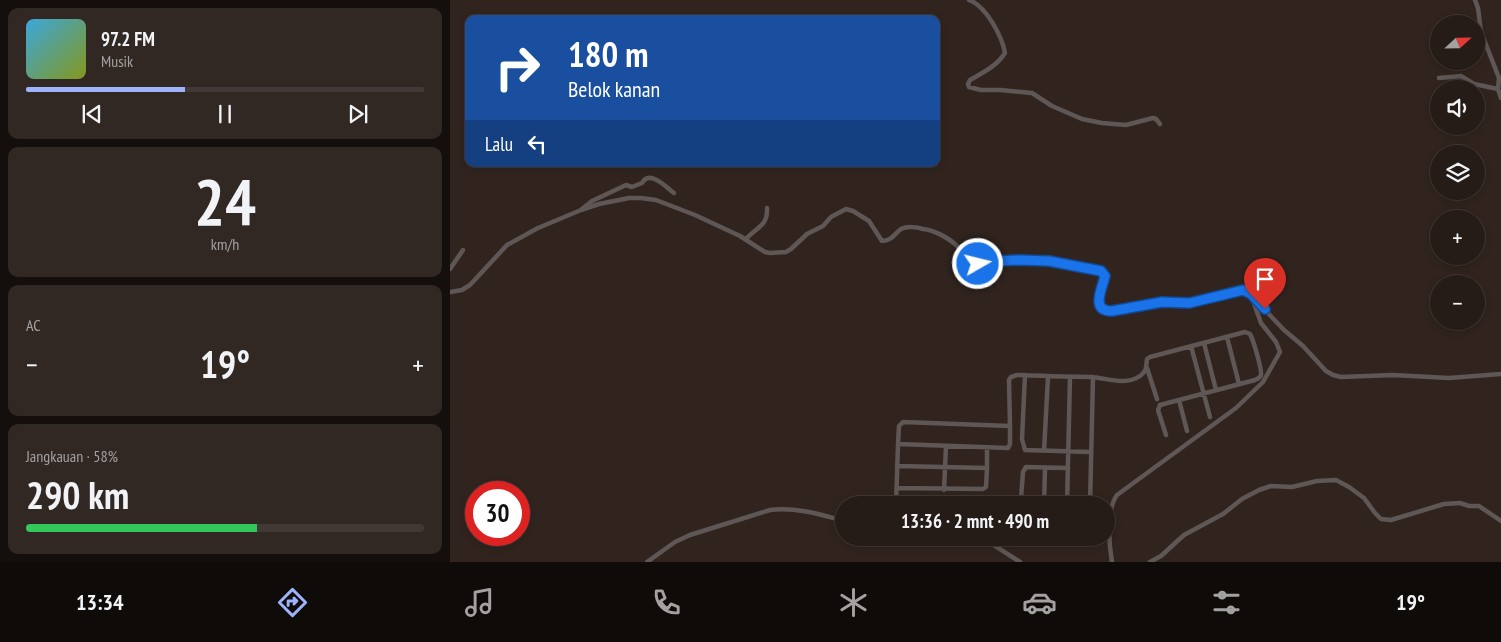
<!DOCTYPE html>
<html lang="id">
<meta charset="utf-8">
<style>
:root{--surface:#251b17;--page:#312824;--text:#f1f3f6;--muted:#a3a1a1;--line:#423936;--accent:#9db4fd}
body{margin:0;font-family:"PT Sans Narrow",sans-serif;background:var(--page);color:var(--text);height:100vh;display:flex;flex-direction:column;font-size:19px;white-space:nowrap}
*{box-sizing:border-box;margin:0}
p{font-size:16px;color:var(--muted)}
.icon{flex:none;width:28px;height:28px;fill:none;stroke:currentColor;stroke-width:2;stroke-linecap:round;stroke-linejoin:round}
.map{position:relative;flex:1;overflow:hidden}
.panel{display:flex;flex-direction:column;gap:8px;padding:8px;background:#140f0d;width:450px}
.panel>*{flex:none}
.banner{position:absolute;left:15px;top:15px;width:475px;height:152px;border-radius:10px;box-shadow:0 2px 8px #0003,0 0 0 1px var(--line);background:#1a4fa0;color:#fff;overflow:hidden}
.needle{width:32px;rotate:68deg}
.tools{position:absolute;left:980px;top:15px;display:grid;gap:10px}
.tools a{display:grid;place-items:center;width:55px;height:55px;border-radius:50%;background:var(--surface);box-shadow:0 2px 8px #0003,0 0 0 1px var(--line);font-size:25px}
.speed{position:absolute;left:15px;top:481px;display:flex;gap:10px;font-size:25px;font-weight:700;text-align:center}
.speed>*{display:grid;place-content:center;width:65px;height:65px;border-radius:50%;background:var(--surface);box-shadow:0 2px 8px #0003,0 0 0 1px var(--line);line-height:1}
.speed .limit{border:8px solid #d22;background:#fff;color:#111}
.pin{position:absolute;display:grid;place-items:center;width:42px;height:42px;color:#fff;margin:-51px -21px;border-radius:50% 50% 50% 0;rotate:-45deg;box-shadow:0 0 5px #0007}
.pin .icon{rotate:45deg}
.me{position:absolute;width:55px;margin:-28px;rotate:82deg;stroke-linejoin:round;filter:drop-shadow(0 0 4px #0008)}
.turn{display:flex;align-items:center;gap:18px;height:105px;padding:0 20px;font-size:22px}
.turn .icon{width:65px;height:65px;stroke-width:2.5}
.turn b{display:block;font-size:35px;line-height:42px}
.then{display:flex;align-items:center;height:48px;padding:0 20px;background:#0003;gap:10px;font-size:19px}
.big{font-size:38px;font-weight:700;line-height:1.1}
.panel .card{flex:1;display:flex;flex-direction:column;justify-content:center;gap:8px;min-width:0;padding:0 18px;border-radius:10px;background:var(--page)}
.panel .dial{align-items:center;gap:0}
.dial b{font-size:65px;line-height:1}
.song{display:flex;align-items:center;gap:15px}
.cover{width:60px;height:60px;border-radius:8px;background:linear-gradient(135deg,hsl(200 70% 55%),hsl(70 70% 35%))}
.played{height:5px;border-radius:2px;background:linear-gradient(90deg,var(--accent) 40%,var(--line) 40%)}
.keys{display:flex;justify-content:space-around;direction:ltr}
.heat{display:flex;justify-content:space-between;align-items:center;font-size:28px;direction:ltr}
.charge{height:8px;border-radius:4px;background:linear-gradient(90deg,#34c759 58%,var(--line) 0)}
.trip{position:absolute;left:385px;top:496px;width:280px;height:50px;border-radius:25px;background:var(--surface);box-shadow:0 2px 8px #0003,0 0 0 1px var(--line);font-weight:700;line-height:50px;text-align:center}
.tab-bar{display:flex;height:80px;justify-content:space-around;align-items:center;background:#0f0b09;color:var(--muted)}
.tab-bar .icon{width:35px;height:35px}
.tab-bar .selected{color:var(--accent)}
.tab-bar b{font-size:22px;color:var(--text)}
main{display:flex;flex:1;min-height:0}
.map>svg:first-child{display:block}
</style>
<main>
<section class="panel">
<div class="card">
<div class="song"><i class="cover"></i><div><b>97.2 FM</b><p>Musik</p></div></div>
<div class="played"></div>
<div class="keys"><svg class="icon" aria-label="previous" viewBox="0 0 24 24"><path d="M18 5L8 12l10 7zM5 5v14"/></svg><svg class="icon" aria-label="pause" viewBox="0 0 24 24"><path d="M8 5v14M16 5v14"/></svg><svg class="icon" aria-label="next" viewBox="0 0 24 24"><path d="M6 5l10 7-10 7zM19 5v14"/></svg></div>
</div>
<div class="card dial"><b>24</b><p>km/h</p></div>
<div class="card"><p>AC</p>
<div class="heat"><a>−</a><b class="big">19°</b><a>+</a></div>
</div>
<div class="card"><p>Jangkauan · 58%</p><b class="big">290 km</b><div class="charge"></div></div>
</section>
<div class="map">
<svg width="1051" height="562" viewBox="0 0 1051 562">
<rect width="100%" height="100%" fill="#31241f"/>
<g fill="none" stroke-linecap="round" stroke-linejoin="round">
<path stroke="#5e5756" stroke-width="4.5" d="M 519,0 C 536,6 552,36 555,53 C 547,66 532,73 520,80 L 518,84 L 519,87 L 531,90 L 551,90 L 582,93 L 602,106 L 632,119 L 652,123 L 676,125 L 703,118 L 706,119 L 710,124
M 1025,0 L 1028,8 L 1031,32 L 1049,78 L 1048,89 L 1051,98
M 989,78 L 1011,76 L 1024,84 L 1048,89
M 132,209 L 142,201 L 176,185 L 182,187 L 192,183 C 199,169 216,187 224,193
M 296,239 C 306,227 318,227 317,208
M 0,269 L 13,250
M 0,292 L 12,290 L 20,285 L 57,245 L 88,228 L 131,210 L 149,204 L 179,198 L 191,198 L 206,200 L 245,215 L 290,236 L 315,252 L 320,253 L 336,252 L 341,249 L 357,234 L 373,226 L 381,217 L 396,209 L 403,211 L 419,221 L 432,241 C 442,241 444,234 451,229 C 457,226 467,227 473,229 C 484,230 499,238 507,246 C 512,251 516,260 522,263 C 527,265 559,260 568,260 C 596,260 623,266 651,271 L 655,276 C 652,289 640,311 662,311 L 712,302 L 739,303 L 788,291 L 797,291 L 834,330 L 853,346 L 876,371 L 883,375 L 891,377 L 943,375 L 999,378 L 1051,374
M 777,337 L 789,384
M 754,343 L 766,390
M 741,346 L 760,417
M 697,368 L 707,399
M 575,375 L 572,439 L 575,450 L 641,452
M 729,400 L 737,431
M 448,444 L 449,426 L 453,422 L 560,426 L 559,380 L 561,377 L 567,375 C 592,376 616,377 641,377 C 657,378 675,386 690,376 C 697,371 696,367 697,359 L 700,357 L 795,332 L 800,334 C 803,339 812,369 811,375 C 810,378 807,379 805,380 L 710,405 L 708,410 L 716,435
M 594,451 L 598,377
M 447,466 L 537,468 L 537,448
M 447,488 L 533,489 L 536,487 L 537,468
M 494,490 L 496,446
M 571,498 L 573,472 L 576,467 L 618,468
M 446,505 L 448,444 L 558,448 L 560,444 L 560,426
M 594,505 L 595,468
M 617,505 L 620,377
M 640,505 L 643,377
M 528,538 L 536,540 L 570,562
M 197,562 L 225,542 L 240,535 L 320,510 C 345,507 369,514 394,521
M 662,562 C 659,545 656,510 667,495 L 786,408 L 813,382 L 830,352 L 826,342 L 811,323 L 802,298
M 700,562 L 711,556 L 734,535 L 773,514 L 792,499 L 809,490 L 821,486 L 842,487 L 867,481 L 886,480 L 899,487 L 914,498 L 925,513 L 931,519 L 941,520 L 994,504 L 1010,503 L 1019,506 L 1029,506 L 1051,521"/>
</g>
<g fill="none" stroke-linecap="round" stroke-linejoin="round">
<g stroke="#114b97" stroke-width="12">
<path id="route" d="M 528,264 L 546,261 L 569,260 L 599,261 L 651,271 L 655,276 C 652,289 640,311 662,311 L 712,302 L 739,303 L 793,290 L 801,294 L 815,309"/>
</g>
<use href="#route" stroke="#1a73e8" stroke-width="9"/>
</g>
</svg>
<div class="tools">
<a><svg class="needle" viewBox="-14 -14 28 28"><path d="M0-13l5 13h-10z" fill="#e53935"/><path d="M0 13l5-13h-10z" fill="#a3a1a1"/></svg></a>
<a><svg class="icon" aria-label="sound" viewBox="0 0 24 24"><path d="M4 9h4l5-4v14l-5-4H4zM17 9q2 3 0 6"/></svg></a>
<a><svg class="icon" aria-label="layers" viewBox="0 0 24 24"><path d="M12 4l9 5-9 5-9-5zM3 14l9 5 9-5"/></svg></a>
<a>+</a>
<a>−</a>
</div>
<div class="speed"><div class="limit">30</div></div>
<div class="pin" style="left:815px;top:309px;background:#d93025"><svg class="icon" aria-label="arrive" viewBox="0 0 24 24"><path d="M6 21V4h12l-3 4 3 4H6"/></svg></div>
<svg class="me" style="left:528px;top:264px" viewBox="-20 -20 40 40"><circle r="17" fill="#1a73e8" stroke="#fff" stroke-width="3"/><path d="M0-11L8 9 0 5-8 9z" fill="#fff"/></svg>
<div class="trip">13:36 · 2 mnt · 490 m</div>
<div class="banner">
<div class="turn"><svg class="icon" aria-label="right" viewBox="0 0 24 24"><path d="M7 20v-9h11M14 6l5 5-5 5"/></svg><div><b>180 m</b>Belok kanan</div></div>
<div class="then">Lalu<svg class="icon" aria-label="left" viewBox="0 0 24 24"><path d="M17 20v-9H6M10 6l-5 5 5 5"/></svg></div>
</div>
</div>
</main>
<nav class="tab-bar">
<b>13:34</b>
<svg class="icon selected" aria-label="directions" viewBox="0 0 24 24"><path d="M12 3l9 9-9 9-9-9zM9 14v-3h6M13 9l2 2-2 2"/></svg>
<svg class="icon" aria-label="music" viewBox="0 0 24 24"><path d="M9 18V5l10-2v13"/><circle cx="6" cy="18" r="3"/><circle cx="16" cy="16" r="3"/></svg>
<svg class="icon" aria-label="phone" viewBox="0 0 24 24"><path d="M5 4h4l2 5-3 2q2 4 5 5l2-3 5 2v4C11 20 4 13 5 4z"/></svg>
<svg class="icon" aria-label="climate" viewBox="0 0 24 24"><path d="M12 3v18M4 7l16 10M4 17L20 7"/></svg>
<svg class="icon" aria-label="car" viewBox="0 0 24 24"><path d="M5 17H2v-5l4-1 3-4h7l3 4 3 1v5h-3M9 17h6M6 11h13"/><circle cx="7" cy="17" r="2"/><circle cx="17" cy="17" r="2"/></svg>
<svg class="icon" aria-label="filters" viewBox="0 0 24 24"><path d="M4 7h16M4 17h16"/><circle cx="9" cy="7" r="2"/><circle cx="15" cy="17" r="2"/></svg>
<b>19°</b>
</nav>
